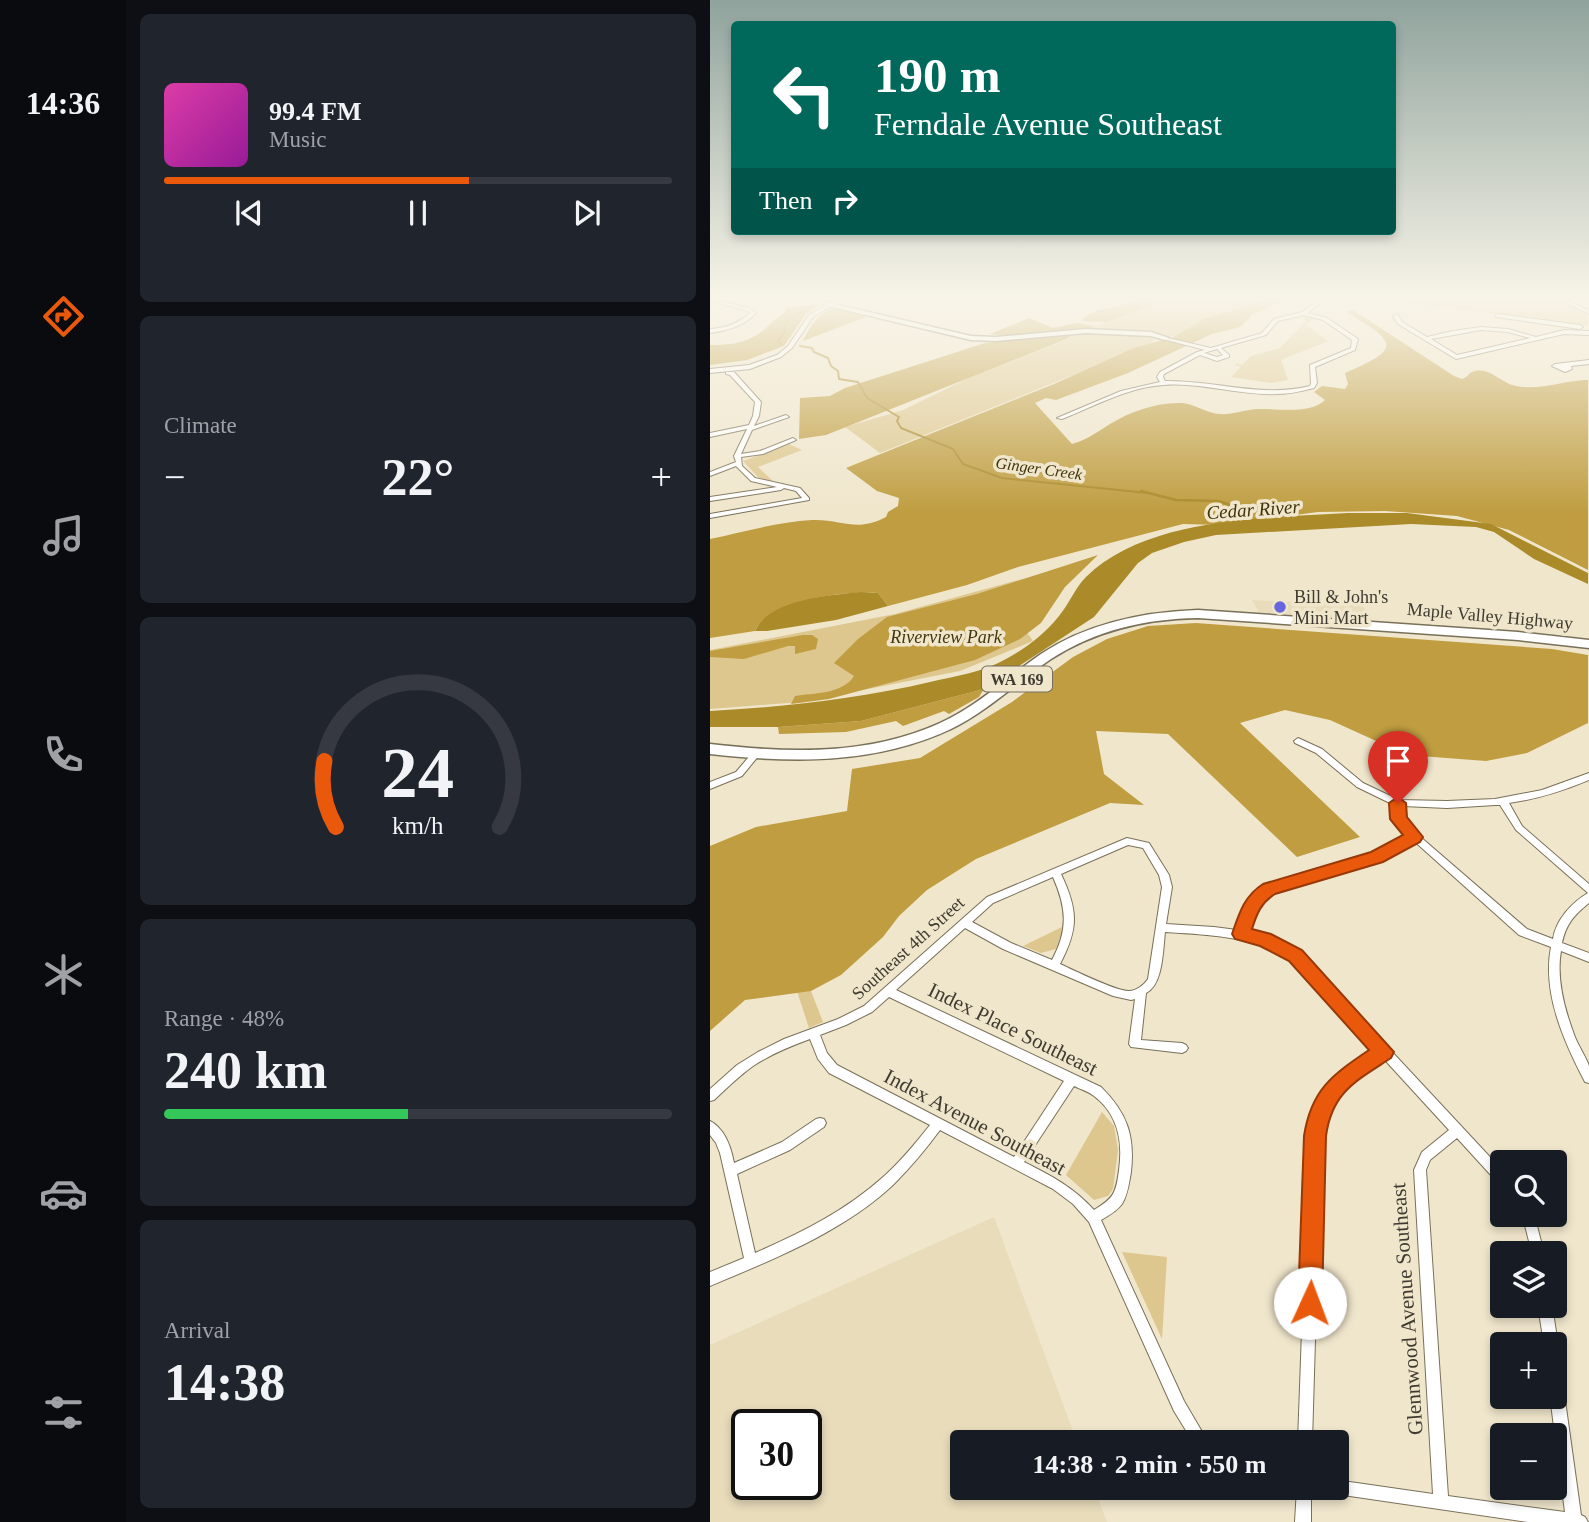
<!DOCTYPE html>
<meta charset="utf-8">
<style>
:root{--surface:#171b24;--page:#20242c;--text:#f1f3f6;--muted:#9ea1a6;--line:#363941;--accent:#ea580c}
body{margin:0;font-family:"Times New Roman",serif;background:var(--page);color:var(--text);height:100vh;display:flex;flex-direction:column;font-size:26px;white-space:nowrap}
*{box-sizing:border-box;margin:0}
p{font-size:23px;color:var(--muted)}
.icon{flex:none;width:38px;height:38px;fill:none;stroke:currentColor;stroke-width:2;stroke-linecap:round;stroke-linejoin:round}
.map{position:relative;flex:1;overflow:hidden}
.panel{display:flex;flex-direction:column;gap:14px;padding:14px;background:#0d0f14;width:584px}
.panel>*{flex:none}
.top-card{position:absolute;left:21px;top:21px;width:665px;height:214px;border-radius:7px;box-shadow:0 4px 10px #0003;background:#00695c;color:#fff;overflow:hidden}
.tools{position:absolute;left:780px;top:1150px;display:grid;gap:14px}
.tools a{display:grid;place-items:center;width:77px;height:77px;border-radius:7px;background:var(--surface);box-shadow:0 4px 10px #0003;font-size:35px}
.speed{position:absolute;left:21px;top:1409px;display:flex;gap:14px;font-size:35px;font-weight:700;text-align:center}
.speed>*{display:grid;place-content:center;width:91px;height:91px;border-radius:50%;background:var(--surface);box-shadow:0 4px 10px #0003;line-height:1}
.speed .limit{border:4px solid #111;border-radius:10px;background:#fff;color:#111}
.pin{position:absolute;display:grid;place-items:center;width:60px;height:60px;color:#fff;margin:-72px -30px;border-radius:50% 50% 50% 0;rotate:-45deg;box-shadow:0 0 7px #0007}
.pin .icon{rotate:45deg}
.me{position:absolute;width:77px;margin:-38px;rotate:2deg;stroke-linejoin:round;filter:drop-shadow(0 0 5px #0008)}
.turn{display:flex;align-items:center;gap:24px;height:147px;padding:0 28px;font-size:32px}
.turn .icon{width:91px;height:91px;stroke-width:2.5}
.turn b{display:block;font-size:49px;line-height:60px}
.then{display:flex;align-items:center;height:66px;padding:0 28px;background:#0003;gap:14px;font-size:26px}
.big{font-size:52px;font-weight:700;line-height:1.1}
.panel .widget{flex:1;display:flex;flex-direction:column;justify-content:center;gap:10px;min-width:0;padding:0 24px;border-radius:10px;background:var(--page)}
.panel .dial{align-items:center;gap:0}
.dial svg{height:182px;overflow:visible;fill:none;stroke:var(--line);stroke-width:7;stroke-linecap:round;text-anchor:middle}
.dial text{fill:var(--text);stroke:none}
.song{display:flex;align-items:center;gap:21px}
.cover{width:84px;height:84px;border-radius:10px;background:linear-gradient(135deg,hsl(320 70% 55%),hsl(300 70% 35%))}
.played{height:7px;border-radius:4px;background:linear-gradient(90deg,var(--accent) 60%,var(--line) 60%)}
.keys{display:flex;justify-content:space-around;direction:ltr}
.heat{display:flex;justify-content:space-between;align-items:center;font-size:38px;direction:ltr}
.charge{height:10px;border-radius:5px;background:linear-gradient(90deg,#34c759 48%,var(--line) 0)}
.trip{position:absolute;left:240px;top:1430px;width:399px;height:70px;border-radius:7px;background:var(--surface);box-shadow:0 4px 10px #0003;font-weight:700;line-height:70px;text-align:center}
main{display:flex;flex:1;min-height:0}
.dock{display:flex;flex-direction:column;width:126px;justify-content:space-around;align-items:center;background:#090b0e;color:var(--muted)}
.dock .icon{width:49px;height:49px}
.dock .selected{color:var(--accent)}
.dock b{font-size:32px;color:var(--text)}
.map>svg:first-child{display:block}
</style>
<main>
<nav class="dock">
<b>14:36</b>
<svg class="icon selected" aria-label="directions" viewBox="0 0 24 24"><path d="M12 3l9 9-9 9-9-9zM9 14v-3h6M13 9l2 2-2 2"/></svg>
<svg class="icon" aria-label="music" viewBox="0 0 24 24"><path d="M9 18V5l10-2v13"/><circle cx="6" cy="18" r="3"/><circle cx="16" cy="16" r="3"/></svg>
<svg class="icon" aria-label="phone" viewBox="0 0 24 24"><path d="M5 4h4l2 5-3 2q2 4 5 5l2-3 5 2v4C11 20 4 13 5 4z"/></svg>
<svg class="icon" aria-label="climate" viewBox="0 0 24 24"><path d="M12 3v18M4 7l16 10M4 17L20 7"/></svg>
<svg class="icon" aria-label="car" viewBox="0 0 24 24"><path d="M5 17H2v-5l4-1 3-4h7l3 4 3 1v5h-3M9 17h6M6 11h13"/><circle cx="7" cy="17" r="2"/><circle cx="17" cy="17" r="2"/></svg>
<svg class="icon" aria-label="filters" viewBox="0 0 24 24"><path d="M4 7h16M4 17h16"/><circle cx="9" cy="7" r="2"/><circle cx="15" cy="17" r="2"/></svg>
</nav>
<section class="panel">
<div class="widget">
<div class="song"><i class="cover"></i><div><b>99.4 FM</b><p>Music</p></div></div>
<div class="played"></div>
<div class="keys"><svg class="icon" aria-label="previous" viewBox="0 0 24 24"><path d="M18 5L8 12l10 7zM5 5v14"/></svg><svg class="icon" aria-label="pause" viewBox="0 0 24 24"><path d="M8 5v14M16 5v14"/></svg><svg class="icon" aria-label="next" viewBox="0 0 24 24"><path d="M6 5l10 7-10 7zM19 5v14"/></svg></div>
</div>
<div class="widget"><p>Climate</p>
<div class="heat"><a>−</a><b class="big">22°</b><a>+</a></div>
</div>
<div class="widget dial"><svg viewBox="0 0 100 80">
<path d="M14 69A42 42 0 1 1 86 69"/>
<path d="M14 69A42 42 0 0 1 9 40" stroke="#ea580c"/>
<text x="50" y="56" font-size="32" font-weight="700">24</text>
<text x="50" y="72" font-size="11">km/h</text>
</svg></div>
<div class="widget"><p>Range · 48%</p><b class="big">240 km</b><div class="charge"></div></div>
<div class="widget"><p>Arrival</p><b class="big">14:38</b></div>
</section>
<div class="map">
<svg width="879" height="1522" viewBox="0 0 879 1522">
<rect width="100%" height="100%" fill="#f0e6cc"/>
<path fill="#e9dcbb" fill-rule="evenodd" d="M 542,600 L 652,605 L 662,620 L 549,612 Z
M 284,1217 L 367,1442 L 252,1442 L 252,1488 L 384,1488 L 397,1522 L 0,1522 L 0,1345 ZM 37,1424 L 96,1424 L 96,1484 L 37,1484 Z"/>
<path fill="#ddc78e" d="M 454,300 L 553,300 L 492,320 L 464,337 C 436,331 407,332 378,329 Z
M 673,300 L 850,300 L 878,315 L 878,326 Z
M 592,316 L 606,318 L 596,325 L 618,341 L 571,360 L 578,380 L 561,383 L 521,377 L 531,367 L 525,365 L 526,363 L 532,365 L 541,356 L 570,348 L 596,321 Z
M 377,333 L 433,335 L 444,339 L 442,343 L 170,453 L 135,427 L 193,410 L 265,375 L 359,339 L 361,335 Z
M 79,444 L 92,450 L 48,467 L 65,483 L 48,477 L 33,461 Z
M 370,563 L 314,628 L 323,641 L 250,671 L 91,702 L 0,709 L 0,650 L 185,614 Z
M 354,926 L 346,949 L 331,953 L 313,946 Z
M 87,991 L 101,991 L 113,1022 L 99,1028 Z
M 392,1112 L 404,1126 L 408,1150 L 403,1189 L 398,1196 L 384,1200 L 356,1175 Z
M 412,1252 L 457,1257 L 452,1339 Z"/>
<path fill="#bf9d40" d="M 423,300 L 454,300 L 397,322 L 372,321 C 383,305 408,311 423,300 Z
M 553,300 L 577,300 L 543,314 L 530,327 L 502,334 L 418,373 L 346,400 L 336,398 L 325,403 L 362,444 C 377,440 387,432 400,424 C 421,411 448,402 472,403 C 485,404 496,413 509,414 C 521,415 534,410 546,409 C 566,408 600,415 615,400 L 604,392 L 612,386 L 635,389 L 638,384 L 635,373 C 692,349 688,342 636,312 L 643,310 L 744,376 L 752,379 C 760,376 757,373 765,371 C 782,368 790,383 806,386 C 830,391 855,380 878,380 L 878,570 L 799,530 L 747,516 L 675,511 L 608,512 L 510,525 L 473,524 L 308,567 L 257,585 L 178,606 L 168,593 C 138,590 58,600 45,631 L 0,638 L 0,539 C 33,532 68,522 102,520 C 133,519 146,533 176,517 L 178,512 L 188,506 L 189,498 L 167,491 L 136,468 L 344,384 L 424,348 L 464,337 L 492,320 Z
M 104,304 L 110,305 L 95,315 L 74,346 L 37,360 L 0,365 L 0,345 C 24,346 45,341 61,323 C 67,317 73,316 77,308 Z
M 125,308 L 156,317 L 93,341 C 100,327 108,312 125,308 Z
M 319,318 L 343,328 L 367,323 L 384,326 L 378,329 L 294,336 L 280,334 Z
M 361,335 L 359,338 L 116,435 L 89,439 L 90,398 L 120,396 L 135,388 L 275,343 Z
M 388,555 L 355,587 L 331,623 L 310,639 L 265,660 L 119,699 L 81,704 L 85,696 C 104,693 133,694 144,676 L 124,663 L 148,639 L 177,617 L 267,594 Z
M 486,623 L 842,649 L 878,655 L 878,723 L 817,753 L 776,761 L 697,755 L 620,720 L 575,710 L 530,723 L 650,837 L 587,857 L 458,734 L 386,731 L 394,774 L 434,805 L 400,803 L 266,859 L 217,890 L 189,916 L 173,937 L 131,975 L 101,991 L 35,1000 L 0,1031 L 0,846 L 46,827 L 137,811 L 142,769 L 210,758 L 302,702 L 363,657 L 397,639 L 438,626 Z
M 93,635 L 102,635 L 108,639 L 106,649 L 85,654 L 85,646 L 78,646 L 34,659 L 0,657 L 0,651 Z
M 274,689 L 269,697 L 239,714 L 234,711 L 193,726 L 186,721 L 136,732 L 69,734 L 68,727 L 151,721 Z"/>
<path fill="#ab8a29" d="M 638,513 L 697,513 L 781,524 L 878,573 L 878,584 L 824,559 L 784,532 L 766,527 L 701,524 L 506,535 L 474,542 L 442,553 L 428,563 L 384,617 L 274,689 L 151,721 L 68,727 L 0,727 L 0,711 C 75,707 147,699 220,682 C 246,676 273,672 296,659 C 316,648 334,635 349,616 C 359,604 365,588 376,577 C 437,517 558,518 638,513 Z
M 151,592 L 168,593 L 178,606 L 126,620 L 57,631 L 45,631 C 59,599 121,595 151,592 Z"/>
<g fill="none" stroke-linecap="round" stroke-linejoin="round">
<path stroke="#ab8a29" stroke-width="2" d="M 72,344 L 67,342 L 74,333 L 76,321 L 104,305
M 90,346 L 102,348 L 104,352 L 118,358 L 121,366 L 128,371 L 129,379 L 148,382 L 157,398 L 189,417 L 187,421 L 191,428 L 243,449 L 253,464 L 292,478 L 438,493"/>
<path stroke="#ab8a29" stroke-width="2.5" d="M 431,491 L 466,500 L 508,501 L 531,508"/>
<g stroke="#797059" stroke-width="2">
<path id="street" d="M 0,300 L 5,300 L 39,308 L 46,313 C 34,326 17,331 0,333 L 0,329 C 15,328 28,324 40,313 L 35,310 L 0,301 Z
M 104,300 L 110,300 L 120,303 L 126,300 L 131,300 L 103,317 L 82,348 L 71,357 L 40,369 L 0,373 L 0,369 L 39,365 L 67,355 L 78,346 L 99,315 L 116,305 Z
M 609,300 L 612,301 L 598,313 L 617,318 L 648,339 L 645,350 L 605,367 L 607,383 L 604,388 C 592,391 580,394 567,394 C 529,396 492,382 454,385 C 418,387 385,406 352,419 L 347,418 L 411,391 L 450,382 L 447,377 L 450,372 L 487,352 L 495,350 L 453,339 L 453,337 L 501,348 L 552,333 L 564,319 L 592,312 ZM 594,315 L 613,320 L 642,340 L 641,348 L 600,365 L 601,383 L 600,386 C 551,398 504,380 455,381 L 453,377 L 454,374 L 490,355 L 507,361 L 519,357 L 519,355 L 511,348 L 556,335 L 568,321 ZM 507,349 L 513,355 L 507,357 L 494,353 Z
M 851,300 L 857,300 L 879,311 L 879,314 Z
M 686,314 L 688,315 L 692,322 L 717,337 L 743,331 L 771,327 L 798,329 L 826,337 L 854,330 L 879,331 L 879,335 L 854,334 L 746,359 L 688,324 L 683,316 ZM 771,330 L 798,332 L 820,338 L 747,355 L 721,339 Z
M 788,314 L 870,325 L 873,327 L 870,329 L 786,317 L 785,316 Z
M 879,360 L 879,364 L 861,366 L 862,369 L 855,372 L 842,366 L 845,364 Z
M 16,372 L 24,372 L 51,402 L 49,416 L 44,426 L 76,415 L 79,417 L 42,430 L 31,454 L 50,451 L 83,438 L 86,440 L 53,454 L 31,457 L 32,466 L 45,478 L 90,488 L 99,498 L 99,500 L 0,518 L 0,514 L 92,498 L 86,491 L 74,488 L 71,490 L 0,501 L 0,497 L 67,487 L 41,481 L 26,466 L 0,476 L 0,472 L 26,462 L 24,456 L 37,429 L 0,437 L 0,433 L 39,425 L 43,416 L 45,402 L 20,375 L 16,374 Z
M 588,738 L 612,749 L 653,783 L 689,800 L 737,801 L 785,799 L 832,790 L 879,773 L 879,780 C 853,791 827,799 799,803 L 812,826 L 879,884 L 879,903 C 864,915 856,924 852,943 L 879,953 L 879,962 L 851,951 C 846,979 855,1011 865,1037 C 868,1045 877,1059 879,1066 C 879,1071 879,1078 879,1083 L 875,1082 C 854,1042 832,993 841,947 L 809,935 L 704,841 L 658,864 L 562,892 L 548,906 L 537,932 L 573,944 L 589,952 L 793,1171 L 793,1186 L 789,1184 L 747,1138 L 720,1160 L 716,1170 L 738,1496 L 855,1512 L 840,1396 L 845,1396 L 845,1372 L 850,1374 L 852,1379 L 871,1515 L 875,1517 L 878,1522 L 818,1522 L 626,1494 L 621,1492 L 619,1488 L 626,1488 L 626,1480 L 723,1494 L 704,1170 L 712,1152 L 739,1130 L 673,1058 C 637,1081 620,1092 611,1136 L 602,1442 L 588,1442 L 599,1136 C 609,1089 628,1075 666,1051 L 581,958 C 539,936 502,935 455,932 C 453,950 453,985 436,993 L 431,1040 L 472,1043 L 476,1045 L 478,1048 L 476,1051 L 472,1053 L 421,1047 L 419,1044 L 425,999 L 421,1000 L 403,996 L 293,949 L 255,928 L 186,990 L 391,1087 C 417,1113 425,1135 421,1172 C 419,1183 418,1194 412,1204 C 407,1211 398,1216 391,1220 L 474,1401 L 498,1442 L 483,1442 L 464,1411 L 379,1222 L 363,1204 L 343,1189 L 230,1130 C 216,1149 201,1167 184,1184 C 133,1232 64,1259 0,1286 L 0,1272 L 34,1258 L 10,1153 L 6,1143 L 0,1135 L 0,1121 C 15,1129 21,1147 24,1163 L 72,1142 L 106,1119 L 110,1118 L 114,1119 L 116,1123 L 114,1127 L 80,1150 L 27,1174 L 45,1253 C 91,1233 135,1211 172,1178 C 190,1162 205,1144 220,1125 L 119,1073 L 108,1059 L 100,1039 C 81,1046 61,1054 43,1066 C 29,1076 17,1088 4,1100 L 0,1101 L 0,1089 L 27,1065 L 48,1052 L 74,1039 L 128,1019 L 154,1006 L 277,897 L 417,838 L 439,843 L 459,875 L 462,887 L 456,924 L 504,927 L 527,930 L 533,914 L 541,900 L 556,886 L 652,858 L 698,836 L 684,819 L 684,805 L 647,787 L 606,753 L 585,743 L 584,741 ZM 785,805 L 790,805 L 806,830 L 878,893 C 861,903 846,920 843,939 L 817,929 L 700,828 L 694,818 L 693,806 L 737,808 ZM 418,845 L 433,848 L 449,875 L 452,887 L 438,979 C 434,985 426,991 419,991 C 408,992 363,970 350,964 C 369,928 368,910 351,874 ZM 343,877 C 357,909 358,930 342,960 L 301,943 L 262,922 L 283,903 ZM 179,997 L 354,1081 L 304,1157 L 127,1065 L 117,1053 L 110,1035 L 136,1025 L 162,1012 ZM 364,1086 C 370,1089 378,1091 384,1096 C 408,1114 413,1142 409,1170 C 406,1193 404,1198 384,1210 C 363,1187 342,1176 314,1162 Z
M 46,751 L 50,754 L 32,776 L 0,789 L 0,782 L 26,772 L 43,752 Z
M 812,1214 L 824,1214 L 834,1253 L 822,1253 Z
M 828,1306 L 842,1306 L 848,1344 L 845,1349 L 845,1344 L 834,1344 Z
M 587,1488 L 601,1488 L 601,1522 L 585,1522 Z"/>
</g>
<g stroke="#797059" stroke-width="3">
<path id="secondary" d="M 120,303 L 261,336 L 286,337 L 376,329 L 441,332 L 459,338 L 455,340 L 441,336 L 376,333 L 286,341 L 261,340 L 118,306 L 118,304 Z"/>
</g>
<g stroke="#797059" stroke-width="3">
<path id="primary" d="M 488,610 L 808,632 L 879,640 L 879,648 L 808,640 L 488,618 C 435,619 386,630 341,659 C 307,682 278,711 241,729 C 164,765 82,763 0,754 L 0,744 C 78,753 157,756 230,723 C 268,706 297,677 331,654 C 378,623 432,612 488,610 Z"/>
</g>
<use href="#street" fill="#fff" fill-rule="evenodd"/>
<use href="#secondary" fill="#fff" fill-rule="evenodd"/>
<use href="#primary" fill="#fff" fill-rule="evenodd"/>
</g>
<linearGradient id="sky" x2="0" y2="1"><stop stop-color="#8fa39c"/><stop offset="0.58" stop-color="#f8f4e8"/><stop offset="1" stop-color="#f8f4e8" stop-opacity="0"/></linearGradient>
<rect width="879" height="513" fill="url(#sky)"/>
<path fill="#ea580c" stroke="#983908" stroke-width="2" d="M 688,797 L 696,803 L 697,817 L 713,837 L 710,842 L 673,862 L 565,894 C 551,903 547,913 542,929 L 561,934 L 592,950 L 684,1052 L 681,1058 C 646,1081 622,1092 616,1136 L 612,1303 L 608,1312 L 600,1315 L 591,1312 L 588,1303 L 594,1136 C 601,1090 622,1075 659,1050 L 579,961 L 550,946 L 525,939 L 522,934 C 529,914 534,896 553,884 L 661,852 L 693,835 L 680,819 L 679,803 Z"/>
<circle fill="#6766df" stroke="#f0e6cc" stroke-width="2.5" cx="570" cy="607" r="7"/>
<g text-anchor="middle" stroke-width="7" stroke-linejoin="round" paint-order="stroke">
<g font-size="16" font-style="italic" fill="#41330a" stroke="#f0e6cc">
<text transform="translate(329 468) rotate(8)" y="6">Ginger Creek</text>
</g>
<rect fill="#f0e6cc" stroke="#746e60" stroke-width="2" x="272" y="666.5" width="70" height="25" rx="5"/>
<g font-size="16" font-weight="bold" fill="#3f3b31">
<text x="307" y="685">WA 169</text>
</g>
<g font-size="18" fill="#3f3b31" stroke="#f0e6cc" text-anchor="start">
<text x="584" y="603">Bill &amp; John's<tspan x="584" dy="21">Mini Mart</tspan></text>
</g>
<g font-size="18" fill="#3f3b31" stroke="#f0e6cc">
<text transform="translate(780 616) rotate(5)" y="6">Maple Valley Highway</text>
<text transform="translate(198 948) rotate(-42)" y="6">Southeast 4th Street</text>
</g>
<g font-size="18" font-style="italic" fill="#44360e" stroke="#f0e6cc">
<text x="236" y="643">Riverview Park</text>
</g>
<g font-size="19" font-style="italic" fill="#41330a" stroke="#f0e6cc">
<text transform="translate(543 509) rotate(-4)" y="7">Cedar River</text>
</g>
<g font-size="21" fill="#3f3b31" stroke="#f0e6cc">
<text transform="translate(303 1029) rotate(26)" y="7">Index Place Southeast</text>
<text transform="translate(265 1122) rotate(28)" y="7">Index Avenue Southeast</text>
<text transform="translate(697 1309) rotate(-94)" y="7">Glennwood Avenue Southeast</text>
</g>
</g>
</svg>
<div class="tools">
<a><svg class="icon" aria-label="search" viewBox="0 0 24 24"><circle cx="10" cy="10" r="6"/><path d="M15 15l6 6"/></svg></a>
<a><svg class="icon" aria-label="layers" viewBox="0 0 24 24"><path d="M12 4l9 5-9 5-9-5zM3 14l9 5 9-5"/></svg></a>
<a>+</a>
<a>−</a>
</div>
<div class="speed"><div class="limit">30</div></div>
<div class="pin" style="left:688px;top:803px;background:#d93025"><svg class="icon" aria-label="arrive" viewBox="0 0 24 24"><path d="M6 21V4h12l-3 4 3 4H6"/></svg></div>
<svg class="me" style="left:600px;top:1303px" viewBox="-20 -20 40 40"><circle r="19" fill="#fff"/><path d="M0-13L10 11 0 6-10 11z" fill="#ea580c"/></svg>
<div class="trip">14:38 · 2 min · 550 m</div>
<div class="top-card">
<div class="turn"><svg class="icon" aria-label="left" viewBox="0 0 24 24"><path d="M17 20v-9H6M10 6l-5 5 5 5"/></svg><div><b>190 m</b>Ferndale Avenue Southeast</div></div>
<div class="then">Then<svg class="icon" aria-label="right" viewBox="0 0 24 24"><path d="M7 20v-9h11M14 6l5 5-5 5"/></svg></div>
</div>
</div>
</main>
